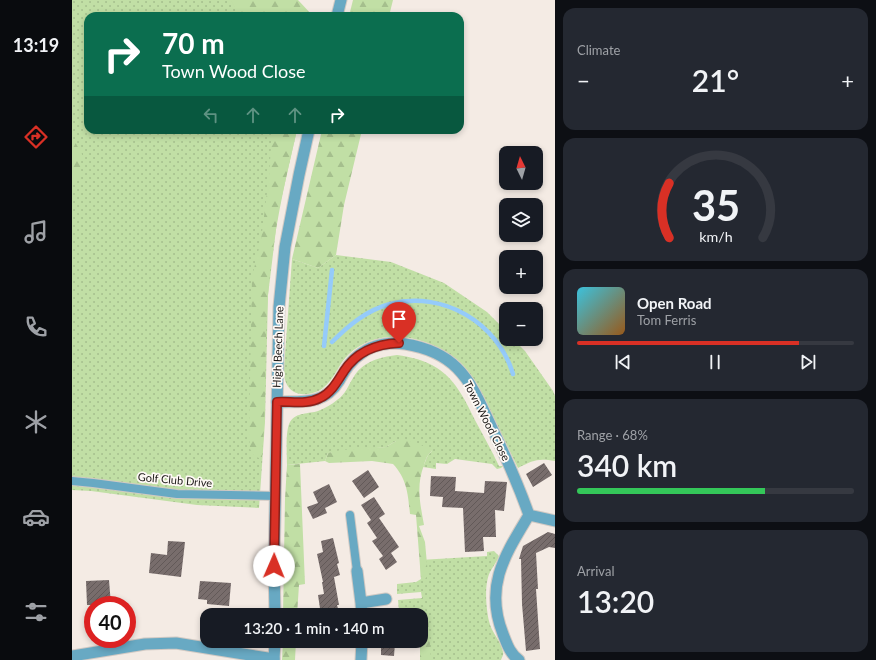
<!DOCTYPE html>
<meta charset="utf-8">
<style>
:root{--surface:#171b24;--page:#242831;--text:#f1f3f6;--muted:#9ea1a6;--line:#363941;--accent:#d93025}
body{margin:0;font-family:Lato,sans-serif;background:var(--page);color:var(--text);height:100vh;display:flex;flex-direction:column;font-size:15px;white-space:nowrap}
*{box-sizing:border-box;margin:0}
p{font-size:13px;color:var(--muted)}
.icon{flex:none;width:22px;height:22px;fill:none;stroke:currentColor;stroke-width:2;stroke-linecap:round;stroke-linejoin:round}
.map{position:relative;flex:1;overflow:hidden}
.drawer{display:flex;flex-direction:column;gap:8px;padding:8px;background:#0d0f14;width:321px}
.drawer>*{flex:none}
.hud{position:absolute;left:12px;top:12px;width:380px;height:122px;border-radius:12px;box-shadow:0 2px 6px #0003;background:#0b6e4f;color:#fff;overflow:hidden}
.needle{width:26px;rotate:355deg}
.buttons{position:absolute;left:427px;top:146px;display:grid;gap:8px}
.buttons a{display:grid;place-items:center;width:44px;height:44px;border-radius:8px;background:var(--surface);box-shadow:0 2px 6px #0003;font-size:20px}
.speed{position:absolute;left:12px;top:596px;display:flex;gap:8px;font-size:20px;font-weight:700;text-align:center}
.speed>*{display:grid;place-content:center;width:52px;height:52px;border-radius:50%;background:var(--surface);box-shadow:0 2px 6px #0003;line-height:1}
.speed .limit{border:6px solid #d22;background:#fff;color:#111}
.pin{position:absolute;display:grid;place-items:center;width:34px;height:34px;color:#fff;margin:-41px -17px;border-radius:50% 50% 50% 0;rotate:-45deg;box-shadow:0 0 4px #0007}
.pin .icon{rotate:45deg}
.me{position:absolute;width:44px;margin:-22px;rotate:1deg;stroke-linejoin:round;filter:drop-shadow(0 0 3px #0008)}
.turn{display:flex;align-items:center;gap:14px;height:84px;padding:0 12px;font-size:18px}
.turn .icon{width:52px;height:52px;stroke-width:2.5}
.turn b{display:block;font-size:28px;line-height:34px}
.lanes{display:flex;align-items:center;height:38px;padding:0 12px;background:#0003;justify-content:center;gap:20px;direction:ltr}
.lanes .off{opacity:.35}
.big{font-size:30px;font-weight:600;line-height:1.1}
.drawer .card{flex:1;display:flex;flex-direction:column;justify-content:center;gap:6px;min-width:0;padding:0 14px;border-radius:12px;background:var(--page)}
.drawer .dial{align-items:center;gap:0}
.dial svg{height:104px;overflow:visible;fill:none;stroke:var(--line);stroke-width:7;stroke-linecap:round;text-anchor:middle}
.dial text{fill:var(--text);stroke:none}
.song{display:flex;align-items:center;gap:12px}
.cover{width:48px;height:48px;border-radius:6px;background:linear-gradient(135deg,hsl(190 70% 55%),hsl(30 70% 35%))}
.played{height:4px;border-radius:2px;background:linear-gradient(90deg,var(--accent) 80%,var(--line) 80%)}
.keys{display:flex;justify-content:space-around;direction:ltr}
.heat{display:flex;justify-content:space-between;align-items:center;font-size:22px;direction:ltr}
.charge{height:6px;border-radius:3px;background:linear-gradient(90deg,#34c759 68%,var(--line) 0)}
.trip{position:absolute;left:128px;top:608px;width:228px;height:40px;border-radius:12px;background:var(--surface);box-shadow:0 2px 6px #0003;font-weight:600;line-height:40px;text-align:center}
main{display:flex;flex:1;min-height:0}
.tabs{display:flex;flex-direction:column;width:72px;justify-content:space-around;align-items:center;background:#090b0e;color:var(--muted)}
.tabs .icon{width:28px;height:28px}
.tabs .active{color:var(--accent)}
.tabs b{font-size:18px;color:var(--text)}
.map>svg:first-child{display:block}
</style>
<main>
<nav class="tabs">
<b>13:19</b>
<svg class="icon active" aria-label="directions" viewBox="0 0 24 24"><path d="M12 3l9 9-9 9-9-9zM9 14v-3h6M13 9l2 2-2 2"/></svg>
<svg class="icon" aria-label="music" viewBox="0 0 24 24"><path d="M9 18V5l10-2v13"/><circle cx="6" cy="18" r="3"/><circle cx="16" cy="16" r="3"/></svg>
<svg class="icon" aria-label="phone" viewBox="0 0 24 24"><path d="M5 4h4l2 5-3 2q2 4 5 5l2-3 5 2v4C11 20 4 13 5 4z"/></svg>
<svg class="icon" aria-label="climate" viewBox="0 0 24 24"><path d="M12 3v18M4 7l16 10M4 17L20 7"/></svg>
<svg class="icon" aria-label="car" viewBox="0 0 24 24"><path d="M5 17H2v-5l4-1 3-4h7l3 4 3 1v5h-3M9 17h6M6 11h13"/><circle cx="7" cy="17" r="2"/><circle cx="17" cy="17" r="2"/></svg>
<svg class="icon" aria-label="filters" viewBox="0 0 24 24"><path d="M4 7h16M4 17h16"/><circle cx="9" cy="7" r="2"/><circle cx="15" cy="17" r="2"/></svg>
</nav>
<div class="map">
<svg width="483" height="660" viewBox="0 0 483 660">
<defs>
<pattern id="grass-dots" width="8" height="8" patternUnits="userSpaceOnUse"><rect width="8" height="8" fill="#c1dfa5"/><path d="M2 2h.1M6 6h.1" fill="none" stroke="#a5bf8d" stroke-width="1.8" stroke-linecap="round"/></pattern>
<pattern id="forest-firs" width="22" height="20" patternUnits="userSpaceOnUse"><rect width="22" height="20" fill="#c1dfa5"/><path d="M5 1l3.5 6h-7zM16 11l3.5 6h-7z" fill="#a5bf8d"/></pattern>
<pattern id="building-hatch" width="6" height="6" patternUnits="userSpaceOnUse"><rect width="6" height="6" fill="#786d6c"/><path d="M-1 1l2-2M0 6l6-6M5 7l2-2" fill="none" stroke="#625958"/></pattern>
</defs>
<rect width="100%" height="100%" fill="#f4ebe4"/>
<path fill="url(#grass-dots)" d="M 0,0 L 204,0 L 216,16 L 16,16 L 16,130 L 225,130 L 206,213 L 196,295 L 193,422 L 187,508 L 125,505 L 19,491 L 0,490 Z
M 264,255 L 319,262 L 372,283 L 415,312 L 434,331 L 434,339 L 441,339 L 453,351 L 481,391 L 483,396 L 483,461 C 466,458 461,460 446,468 L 405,384 C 399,375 393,366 384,359 C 354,335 307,326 277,354 C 266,364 263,379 251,388 C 239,397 218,398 213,380 C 212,377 212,372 212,368 L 220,259 L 246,268 Z
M 325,355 C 339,357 353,360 365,368 C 385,381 394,402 404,422 C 412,437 420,451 427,466 L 431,466 L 429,468 L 425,469 L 420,464 L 383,459 L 375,464 L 364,463 L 364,469 L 351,467 L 356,455 L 360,451 L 324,441 L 314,447 L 256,453 L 253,461 L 215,465 C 215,454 213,431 218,422 C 224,412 237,414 246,411 C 253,408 259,405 265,400 C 273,395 276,386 281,378 C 290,362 307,357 325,355 Z
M 422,551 L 427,556 C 425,561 421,567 418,572 C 412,584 414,608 417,621 C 419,632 429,641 431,652 C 432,655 430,657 429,660 L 353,660 L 348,609 L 327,611 L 326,600 L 350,598 L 349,592 L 325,594 L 325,584 L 344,582 L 349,579 L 348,560 L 415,556 L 415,552 Z"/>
<path fill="url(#forest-firs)" d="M 159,0 L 226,0 L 241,16 L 168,16 Z
M 281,0 L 321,0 L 317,16 L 277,16 Z
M 200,130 L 225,130 C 212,185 200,239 196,295 C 192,349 195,403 190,457 L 187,458 L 182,456 L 178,449 L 177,433 L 180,277 L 189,240 L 197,177 Z
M 250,130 L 290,130 L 272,205 L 264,255 L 246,268 L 220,259 Z
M 0,137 L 10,154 L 7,177 L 0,185 Z
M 333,439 L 349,445 L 360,451 C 355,455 354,459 352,465 C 344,486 348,503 352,525 L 347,526 L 353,542 L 356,575 L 353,579 L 349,579 L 344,515 L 338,514 C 336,494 335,479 321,464 L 300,461 L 257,463 L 253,461 L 256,453 L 269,450 L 314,447 L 324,441 Z
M 228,464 L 233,584 L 227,585 L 225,615 L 211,615 L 213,499 L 215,465 Z
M 346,609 L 353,610 L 356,614 L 359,660 L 348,660 L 348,641 L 349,641 L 349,615 L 344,615 Z
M 211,641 L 224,641 L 223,660 L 210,660 Z"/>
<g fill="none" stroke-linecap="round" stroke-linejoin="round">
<path stroke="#95cbfa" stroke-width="4.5" d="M 260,342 C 277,325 295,310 318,304 C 371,290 426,323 441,374
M 252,346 L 260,270"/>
</g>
<path fill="url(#building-hatch)" d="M 472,463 L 480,475 L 461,487 L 454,474 Z
M 296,470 L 307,487 L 292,498 L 280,481 Z
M 359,476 L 384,477 L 383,491 L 412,493 L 413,481 L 435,482 L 432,511 L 423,510 L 424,537 L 411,537 L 412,551 L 393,552 L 391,508 L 370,507 L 371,497 L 358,496 Z
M 257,484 L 265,502 L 253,508 L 255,513 L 241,519 L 235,507 L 246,503 L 241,492 Z
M 302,497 L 313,514 L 307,518 L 327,547 L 319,553 L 325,562 L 314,570 L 307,559 L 311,556 L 300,541 L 305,538 L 295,523 L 299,520 L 289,505 Z
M 476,532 L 483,534 L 483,548 L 477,547 L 464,553 L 466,589 L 464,589 L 468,649 L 454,651 L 450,604 L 449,559 L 447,559 L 451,546 Z
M 261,538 L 267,563 L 265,564 L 268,575 L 262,577 L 267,605 L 265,605 L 267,612 L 249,615 L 246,595 L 252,594 L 250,582 L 251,582 L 245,554 L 251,552 L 249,541 Z
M 96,541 L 113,542 L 109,577 L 77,573 L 79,553 L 95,555 Z
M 37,580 L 39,605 L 15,605 L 14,581 Z
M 128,581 L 159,583 L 157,606 L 135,604 L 135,600 L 126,599 Z
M 309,643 L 323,643 L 322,656 L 309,655 Z"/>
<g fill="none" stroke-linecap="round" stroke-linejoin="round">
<g stroke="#d1c9c3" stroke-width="10">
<path id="service" d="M 0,481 L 21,483 L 105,494 L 204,496
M 278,515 L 285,571"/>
</g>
<g stroke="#d1c9c3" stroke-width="13">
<path id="minor" d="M 205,402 C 229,401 252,406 267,381 C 273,370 279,360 290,353 C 302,344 319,342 333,344 C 352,347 371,354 385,368 C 401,384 409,405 419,426 C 433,455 446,484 457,515
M 457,515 L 483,521
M 285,571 L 289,603 L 290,615
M 289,603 L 314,599
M 0,656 L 73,644 L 104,643 L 202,659
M 289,660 L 290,641
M 447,660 C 438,654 435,644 431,634 C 412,586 433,555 457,515"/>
</g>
<g stroke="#d1c9c3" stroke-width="13">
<path id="tertiary" d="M 265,16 L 269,0
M 203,615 L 202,565 L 207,307 L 213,247 L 227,175 L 237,130
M 202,660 L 203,641"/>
</g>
<use href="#service" stroke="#68a9c3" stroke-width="8"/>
<use href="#minor" stroke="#68a9c3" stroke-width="11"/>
<use href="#tertiary" stroke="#68a9c3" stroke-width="11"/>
</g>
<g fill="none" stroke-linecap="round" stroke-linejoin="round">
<g stroke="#8d1f18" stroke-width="10">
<path id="route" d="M 202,566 L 205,402 C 218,401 235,405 248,398 C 259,393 265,382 272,371 C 285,351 304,344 327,343"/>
</g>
<use href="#route" stroke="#d93025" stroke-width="7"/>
</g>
<g text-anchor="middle" stroke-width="3.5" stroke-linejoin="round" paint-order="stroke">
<g font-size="11" fill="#1b1816" stroke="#fef9f5">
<text transform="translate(206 347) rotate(-88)" y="4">High Beech Lane</text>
<text transform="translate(415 421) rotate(63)" y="4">Town Wood Close</text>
<text transform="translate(103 480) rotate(5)" y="4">Golf Club Drive</text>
</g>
</g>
</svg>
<div class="buttons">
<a><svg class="needle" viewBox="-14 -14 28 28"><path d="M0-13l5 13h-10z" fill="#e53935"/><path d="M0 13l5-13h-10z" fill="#9ea1a6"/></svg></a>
<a><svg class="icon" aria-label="layers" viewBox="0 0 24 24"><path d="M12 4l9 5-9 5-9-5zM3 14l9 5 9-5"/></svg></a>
<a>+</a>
<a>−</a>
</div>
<div class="speed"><div class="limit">40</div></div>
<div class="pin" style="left:327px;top:343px;background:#d93025"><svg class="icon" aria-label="arrive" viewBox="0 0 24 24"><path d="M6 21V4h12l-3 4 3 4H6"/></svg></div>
<svg class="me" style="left:202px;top:566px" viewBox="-20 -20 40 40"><circle r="19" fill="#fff"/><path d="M0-13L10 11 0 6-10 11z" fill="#d93025"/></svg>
<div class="trip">13:20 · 1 min · 140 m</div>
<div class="hud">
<div class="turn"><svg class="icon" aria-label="right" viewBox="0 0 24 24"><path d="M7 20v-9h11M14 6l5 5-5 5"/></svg><div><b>70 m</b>Town Wood Close</div></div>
<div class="lanes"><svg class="icon off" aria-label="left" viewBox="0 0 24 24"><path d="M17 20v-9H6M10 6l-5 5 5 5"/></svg><svg class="icon off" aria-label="ahead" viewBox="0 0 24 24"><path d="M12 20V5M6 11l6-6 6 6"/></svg><svg class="icon off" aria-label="ahead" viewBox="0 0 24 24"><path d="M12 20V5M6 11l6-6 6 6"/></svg><svg class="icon" aria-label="right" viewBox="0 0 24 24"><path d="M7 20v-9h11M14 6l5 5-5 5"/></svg></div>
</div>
</div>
<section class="drawer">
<div class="card"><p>Climate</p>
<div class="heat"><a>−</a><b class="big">21°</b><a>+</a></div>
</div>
<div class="card dial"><svg viewBox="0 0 100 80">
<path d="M14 69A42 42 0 1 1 86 69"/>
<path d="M14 69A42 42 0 0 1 14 27" stroke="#d93025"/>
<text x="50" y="56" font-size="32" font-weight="700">35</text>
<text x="50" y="72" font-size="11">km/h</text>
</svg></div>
<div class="card">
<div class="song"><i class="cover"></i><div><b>Open Road</b><p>Tom Ferris</p></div></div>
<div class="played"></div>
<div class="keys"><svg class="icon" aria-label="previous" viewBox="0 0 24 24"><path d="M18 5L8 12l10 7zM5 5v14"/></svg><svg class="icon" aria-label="pause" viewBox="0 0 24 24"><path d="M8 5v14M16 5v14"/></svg><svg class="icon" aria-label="next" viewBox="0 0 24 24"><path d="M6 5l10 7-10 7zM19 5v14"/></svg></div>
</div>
<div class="card"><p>Range · 68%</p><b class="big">340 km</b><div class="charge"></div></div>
<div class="card"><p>Arrival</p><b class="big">13:20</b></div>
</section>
</main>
